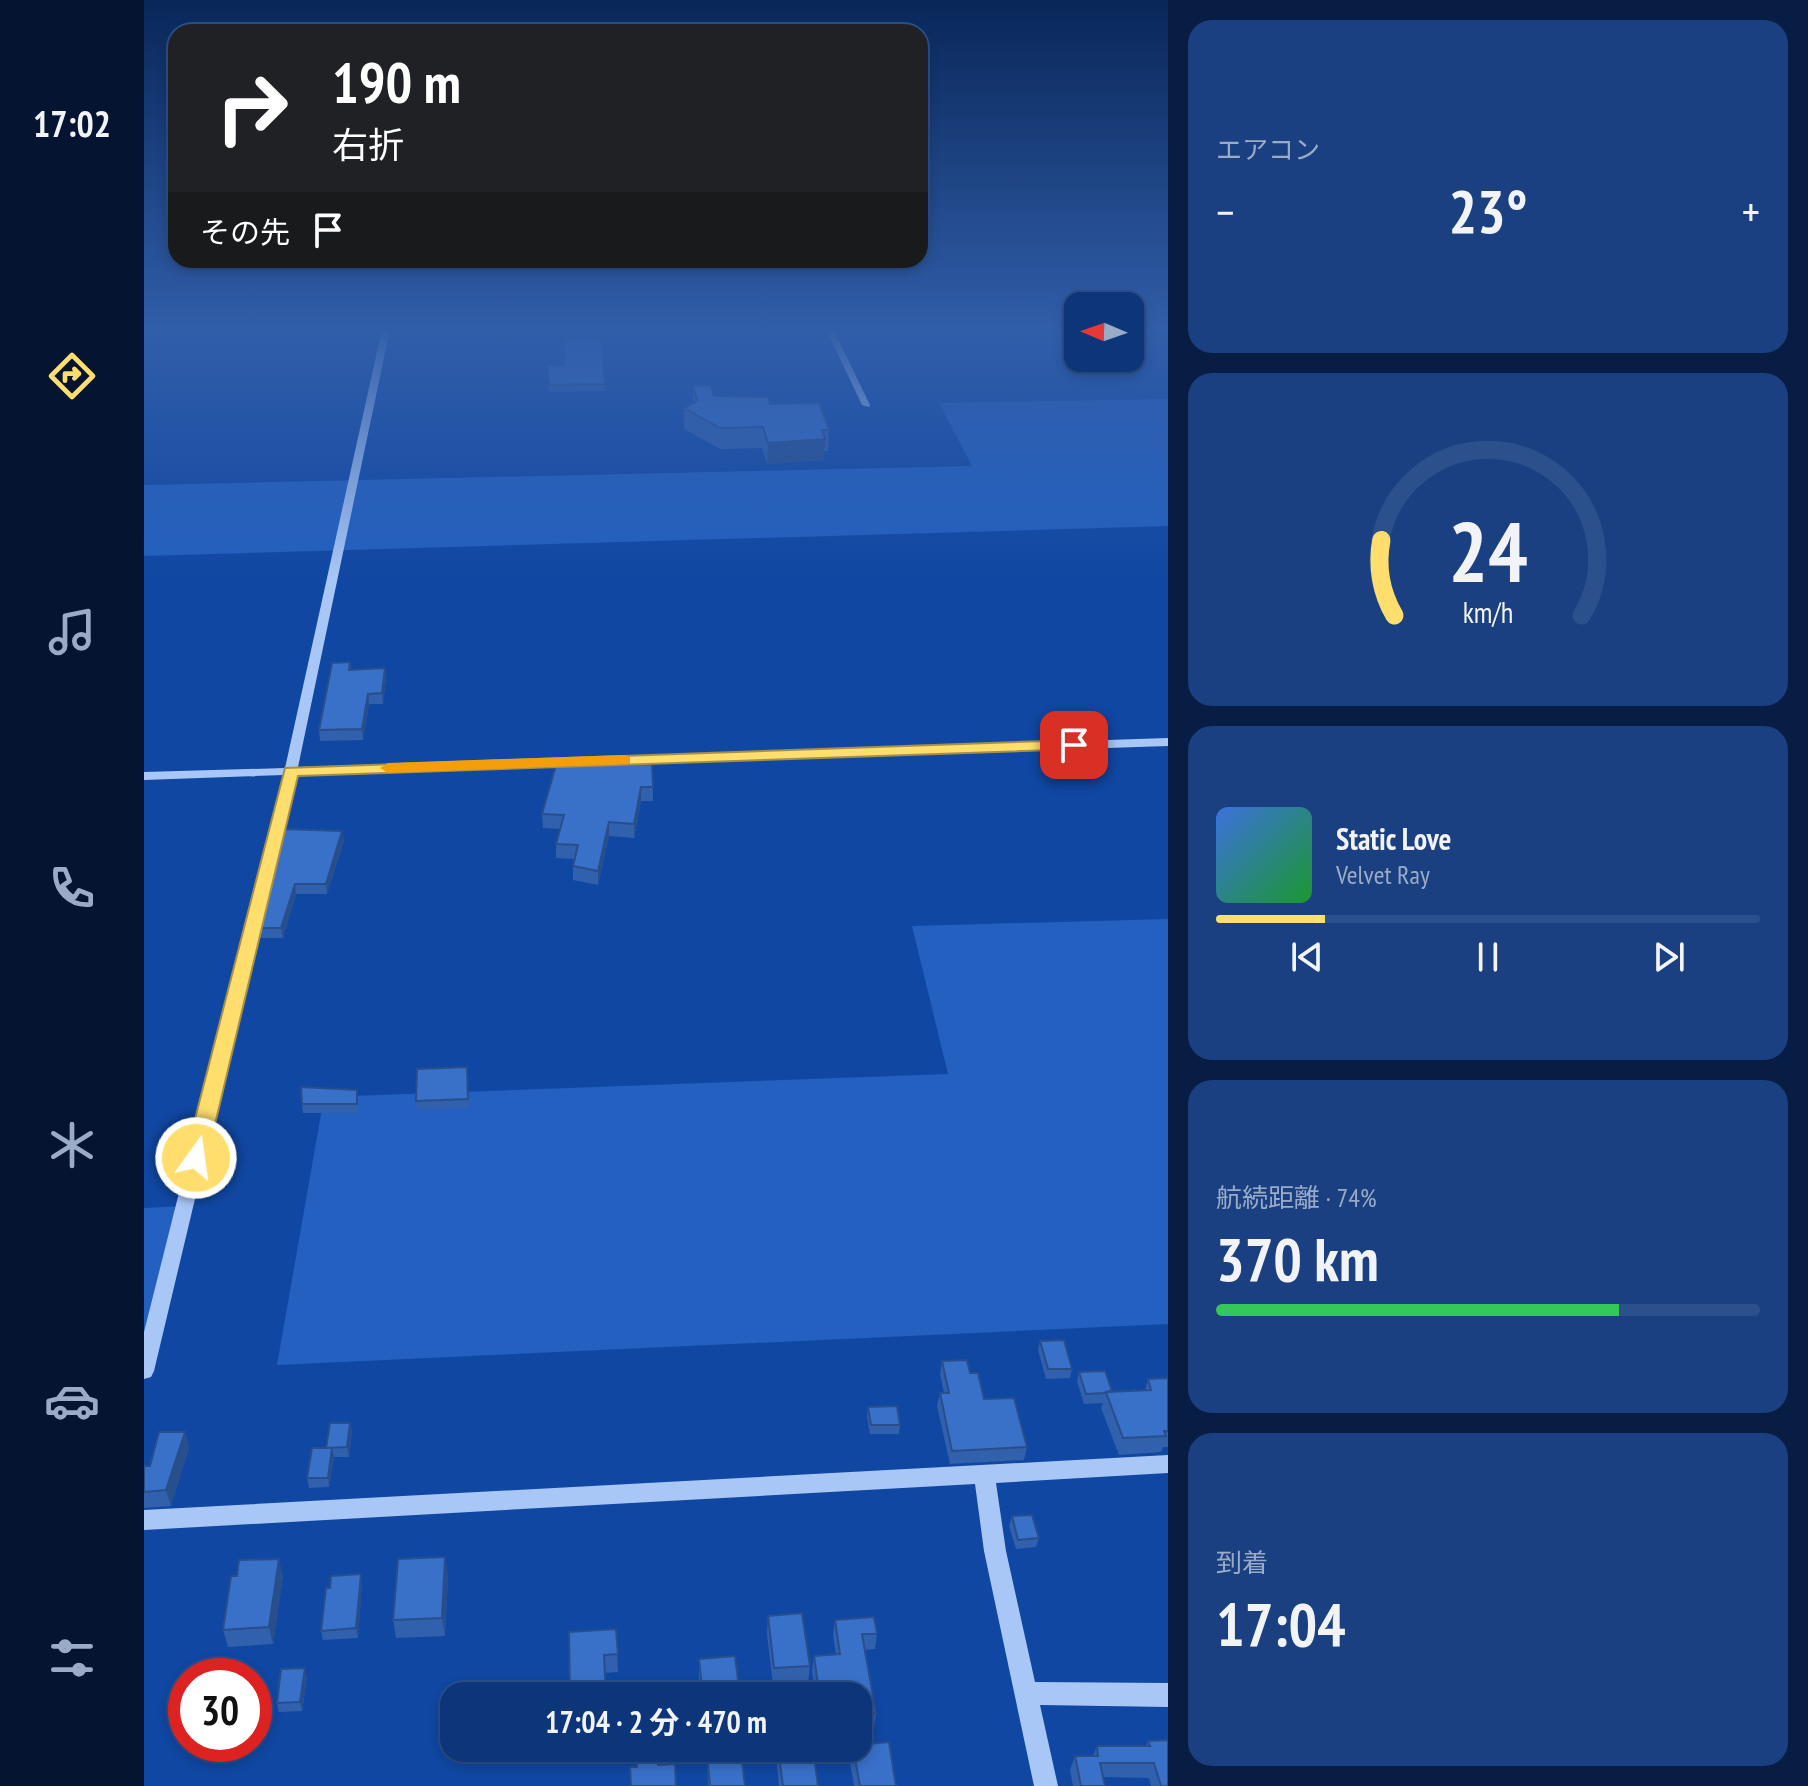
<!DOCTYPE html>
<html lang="ja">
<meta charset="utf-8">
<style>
:root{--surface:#0c357a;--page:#1a4081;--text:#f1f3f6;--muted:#9aabc7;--line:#2c508b;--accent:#ffde6e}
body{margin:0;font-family:"PT Sans Narrow","Noto Sans JP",sans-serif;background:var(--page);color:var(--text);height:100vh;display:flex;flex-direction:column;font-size:30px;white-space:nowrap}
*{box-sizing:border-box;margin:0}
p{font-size:26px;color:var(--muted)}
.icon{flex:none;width:44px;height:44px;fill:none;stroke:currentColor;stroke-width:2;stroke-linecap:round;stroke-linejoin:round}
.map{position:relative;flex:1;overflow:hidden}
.details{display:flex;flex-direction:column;gap:20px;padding:20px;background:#071d43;width:640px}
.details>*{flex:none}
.top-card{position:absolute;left:24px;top:24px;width:760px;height:244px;border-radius:24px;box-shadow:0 4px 12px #0003,0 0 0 2px var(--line);background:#202124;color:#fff;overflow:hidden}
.needle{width:52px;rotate:272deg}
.controls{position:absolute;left:920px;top:292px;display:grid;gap:16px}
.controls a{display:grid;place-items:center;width:80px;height:80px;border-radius:16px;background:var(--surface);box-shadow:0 4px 12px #0003,0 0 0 2px var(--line);font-size:40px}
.speed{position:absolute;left:24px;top:1658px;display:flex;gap:16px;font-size:40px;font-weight:700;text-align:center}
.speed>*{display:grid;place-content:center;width:104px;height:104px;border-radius:50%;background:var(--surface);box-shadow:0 4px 12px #0003,0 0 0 2px var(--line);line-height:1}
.speed .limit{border:12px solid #d22;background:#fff;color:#111}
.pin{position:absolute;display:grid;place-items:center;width:68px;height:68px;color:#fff;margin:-34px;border-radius:16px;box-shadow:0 4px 12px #0006}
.me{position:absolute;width:88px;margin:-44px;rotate:14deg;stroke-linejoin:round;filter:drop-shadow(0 0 6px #0008)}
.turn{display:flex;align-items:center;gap:28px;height:168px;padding:0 32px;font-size:36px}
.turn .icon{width:104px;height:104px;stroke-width:2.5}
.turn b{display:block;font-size:56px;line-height:68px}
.then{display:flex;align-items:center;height:76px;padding:0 32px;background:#0003;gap:16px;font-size:30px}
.big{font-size:60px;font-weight:700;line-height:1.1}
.details .widget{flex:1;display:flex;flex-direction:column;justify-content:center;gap:12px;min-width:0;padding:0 28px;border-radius:24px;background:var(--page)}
.details .dial{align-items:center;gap:0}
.dial svg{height:208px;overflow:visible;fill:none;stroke:var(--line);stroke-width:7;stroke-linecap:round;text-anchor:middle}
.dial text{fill:var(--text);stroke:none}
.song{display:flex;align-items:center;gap:24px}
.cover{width:96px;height:96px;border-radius:12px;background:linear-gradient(135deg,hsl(220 70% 55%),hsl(130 70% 35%))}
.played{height:8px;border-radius:4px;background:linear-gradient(90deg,var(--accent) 20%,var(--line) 20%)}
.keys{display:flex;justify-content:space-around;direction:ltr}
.heat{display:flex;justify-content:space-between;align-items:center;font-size:44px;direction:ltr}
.charge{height:12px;border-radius:6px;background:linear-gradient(90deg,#34c759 74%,var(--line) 0)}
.trip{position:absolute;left:296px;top:1682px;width:432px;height:80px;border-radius:24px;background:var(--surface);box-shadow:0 4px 12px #0003,0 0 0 2px var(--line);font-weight:700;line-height:80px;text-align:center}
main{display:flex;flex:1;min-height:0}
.menu{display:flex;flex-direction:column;width:144px;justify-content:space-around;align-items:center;background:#051531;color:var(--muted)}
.menu .icon{width:56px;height:56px}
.menu .selected{color:var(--accent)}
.menu b{font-size:36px;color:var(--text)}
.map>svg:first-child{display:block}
</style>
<main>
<nav class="menu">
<b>17:02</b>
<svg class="icon selected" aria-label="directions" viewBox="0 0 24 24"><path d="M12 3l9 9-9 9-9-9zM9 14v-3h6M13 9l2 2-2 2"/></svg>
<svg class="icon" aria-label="music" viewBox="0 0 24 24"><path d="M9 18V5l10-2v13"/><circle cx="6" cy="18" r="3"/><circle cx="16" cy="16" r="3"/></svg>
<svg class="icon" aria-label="phone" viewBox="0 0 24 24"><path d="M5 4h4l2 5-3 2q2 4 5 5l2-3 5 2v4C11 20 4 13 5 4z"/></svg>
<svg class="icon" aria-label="climate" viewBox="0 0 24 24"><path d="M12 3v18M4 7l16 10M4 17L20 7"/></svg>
<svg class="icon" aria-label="car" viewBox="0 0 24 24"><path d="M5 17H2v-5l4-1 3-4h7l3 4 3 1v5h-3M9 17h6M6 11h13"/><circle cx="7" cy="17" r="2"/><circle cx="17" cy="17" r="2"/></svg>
<svg class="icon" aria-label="filters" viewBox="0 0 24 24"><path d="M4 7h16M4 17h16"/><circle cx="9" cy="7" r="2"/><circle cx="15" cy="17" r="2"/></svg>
</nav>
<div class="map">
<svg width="1024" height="1786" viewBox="0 0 1024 1786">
<rect width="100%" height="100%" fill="#1047a2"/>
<path fill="#2360c0" d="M 1024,399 L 1024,526 L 0,556 L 0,485 L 828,466 L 795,403 Z
M 1024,919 L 1024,1324 L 133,1365 L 180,1097 L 804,1074 L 768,926 Z
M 42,1206 L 0,1369 L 0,1208 Z"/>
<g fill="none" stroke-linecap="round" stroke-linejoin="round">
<path fill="#a9c7f6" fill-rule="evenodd" d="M 238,329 L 246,329 L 154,767 L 1024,738 L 1024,746 L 152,775 L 10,1371 L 7,1377 L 0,1379 L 0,1332 L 140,775 L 0,780 L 0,772 L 141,768 Z
M 682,329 L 689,329 L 726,405 L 725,407 L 718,405 Z
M 1024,1455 L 1024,1473 L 852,1483 L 862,1551 L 891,1682 L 1024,1683 L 1024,1707 L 896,1705 L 914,1786 L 890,1786 L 840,1551 L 831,1484 L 0,1530 L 0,1510 Z"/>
</g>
<path fill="#3160ac" d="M 403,366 L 461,384 L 461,391 L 405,392 Z
M 549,386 L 570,396 L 626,404 L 685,430 L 684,451 L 680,451 L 680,460 L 623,464 L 618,448 L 576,449 L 540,429 L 540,408 L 549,403 Z
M 206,662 L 207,670 L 241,668 L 242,679 L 239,704 L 225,704 L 219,740 L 176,741 L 175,730 Z
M 412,765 L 509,787 L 509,801 L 497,801 L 490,838 L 465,836 L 454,885 L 429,880 L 429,866 L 430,859 L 412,858 L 412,844 L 416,829 L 399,828 L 398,814 Z
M 139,829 L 200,841 L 183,894 L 152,894 L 139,938 L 116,938 L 114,928 Z
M 323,1067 L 325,1108 L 273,1110 L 272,1101 Z
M 213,1090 L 214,1113 L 159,1113 L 158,1104 Z
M 896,1341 L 928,1369 L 926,1378 L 902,1379 L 894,1350 Z
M 798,1361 L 826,1373 L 840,1399 L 883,1447 L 880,1460 L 806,1464 L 793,1406 L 796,1393 L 800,1393 L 796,1374 Z
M 935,1372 L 968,1391 L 1001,1390 L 1004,1379 L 1024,1378 L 1024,1447 L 1019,1447 L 1017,1452 L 975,1455 L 957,1408 L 959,1403 L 940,1404 L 933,1381 Z
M 724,1407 L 756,1425 L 755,1434 L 726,1434 L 723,1416 Z
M 206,1423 L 208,1432 L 205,1457 L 190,1457 L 185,1487 L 165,1488 L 163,1478 L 182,1448 Z
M 41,1432 L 45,1448 L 27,1506 L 0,1508 L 0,1466 L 6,1466 Z
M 868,1516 L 895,1538 L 892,1547 L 872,1549 L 865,1526 Z
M 304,1575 L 301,1636 L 252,1638 L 249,1620 Z
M 139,1576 L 129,1644 L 84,1647 L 79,1630 Z
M 218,1583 L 214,1638 L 179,1640 L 177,1631 L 186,1588 Z
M 624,1616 L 666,1666 L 664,1684 L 629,1686 L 623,1634 Z
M 691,1620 L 733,1634 L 731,1649 L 721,1650 L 732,1713 L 730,1728 L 714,1730 L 714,1696 L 671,1696 L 668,1671 L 670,1656 L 692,1655 L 689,1635 Z
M 472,1629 L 474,1672 L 460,1673 L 426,1696 Z
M 555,1659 L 596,1696 L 556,1696 L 555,1677 Z
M 163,1677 L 158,1711 L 135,1712 L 133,1703 Z
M 1004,1741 L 1024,1786 L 1007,1786 L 1005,1778 L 959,1777 L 961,1786 L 929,1786 L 926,1770 L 931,1756 L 949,1756 L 953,1746 L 1002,1746 Z
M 634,1748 L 674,1786 L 635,1786 L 633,1765 Z
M 708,1748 L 714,1748 L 752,1786 L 710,1786 L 706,1763 Z
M 563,1754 L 601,1786 L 564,1786 Z"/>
<path fill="#284e8c" d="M 681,439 L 680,460 L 623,464 L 624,443 Z
M 241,668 L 242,679 L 239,704 L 238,693 Z
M 224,694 L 225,704 L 219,740 L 218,729 Z
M 497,787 L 497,801 L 490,838 L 490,824 Z
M 465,822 L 465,836 L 454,885 L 454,871 Z
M 198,831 L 200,841 L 183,894 L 182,884 Z
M 151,884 L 152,894 L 139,938 L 137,928 Z
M 206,1423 L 208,1432 L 205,1457 L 203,1447 Z
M 41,1432 L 45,1448 L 27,1506 L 22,1490 Z
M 188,1448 L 190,1457 L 185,1487 L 184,1478 Z
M 301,1557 L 304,1575 L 301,1636 L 298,1618 Z
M 135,1559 L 139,1576 L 129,1644 L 125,1627 Z
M 217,1574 L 218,1583 L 214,1638 L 212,1628 Z
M 161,1668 L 163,1677 L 158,1711 L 156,1702 Z"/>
<path fill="#3970c8" stroke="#284e8c" stroke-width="2" d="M 420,339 L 457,339 L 461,384 L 405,385 L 403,366 L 420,365 Z
M 567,385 L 570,396 L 624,397 L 626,404 L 675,403 L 685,430 L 678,430 L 681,439 L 624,443 L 619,427 L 576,428 L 540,408 L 553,401 L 549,386 Z
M 206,662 L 205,670 L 241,668 L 238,693 L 224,694 L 218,729 L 175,730 L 188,663 Z
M 508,764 L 509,787 L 497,787 L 490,824 L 465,822 L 454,871 L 429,866 L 434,845 L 412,844 L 420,815 L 398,814 L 412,765 Z
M 139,829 L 198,831 L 182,884 L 151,884 L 137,928 L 114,928 Z
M 323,1067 L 324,1099 L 272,1101 L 273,1069 Z
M 157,1087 L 213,1090 L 213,1104 L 158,1104 Z
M 920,1340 L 928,1369 L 904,1369 L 896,1341 Z
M 823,1360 L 826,1373 L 834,1373 L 840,1399 L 870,1398 L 883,1447 L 808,1451 L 796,1393 L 805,1393 L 798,1361 Z
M 961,1371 L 968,1391 L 962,1392 L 961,1393 L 942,1394 L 935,1372 Z
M 1024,1378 L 1024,1431 L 1020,1431 L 1022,1436 L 979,1438 L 962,1392 L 1007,1390 L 1004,1379 Z
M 753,1406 L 756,1425 L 727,1425 L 724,1407 Z
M 186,1423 L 206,1423 L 203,1447 L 182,1448 Z
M 15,1432 L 41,1432 L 22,1490 L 0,1492 L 0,1466 L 6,1466 Z
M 168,1448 L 188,1448 L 184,1478 L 163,1478 Z
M 888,1515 L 895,1538 L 874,1540 L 868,1516 Z
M 301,1557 L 298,1618 L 249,1620 L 254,1559 Z
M 135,1559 L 125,1627 L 79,1630 L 87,1576 L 93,1576 L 95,1560 Z
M 217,1574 L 212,1628 L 177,1631 L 182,1588 L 186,1588 L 187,1576 Z
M 658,1613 L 666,1666 L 630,1668 L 624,1616 Z
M 730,1617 L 733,1634 L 718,1634 L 732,1713 L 714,1715 L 714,1696 L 696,1696 L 694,1683 L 674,1685 L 670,1656 L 696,1654 L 691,1620 Z
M 472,1629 L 474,1654 L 460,1655 L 462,1696 L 426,1696 L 425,1632 Z
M 591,1656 L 596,1696 L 559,1696 L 555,1659 Z
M 161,1668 L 156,1702 L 133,1703 L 137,1669 Z
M 1024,1740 L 1024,1786 L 1017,1786 L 1010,1763 L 956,1763 L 961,1786 L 937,1786 L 931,1756 L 954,1756 L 953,1746 L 1006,1746 L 1004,1741 Z
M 745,1742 L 752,1786 L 716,1786 L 709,1748 L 714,1748 L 714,1745 Z
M 634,1748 L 669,1748 L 674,1786 L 639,1786 Z
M 597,1752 L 601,1786 L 566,1786 L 563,1754 Z
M 513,1758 L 514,1765 L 531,1764 L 532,1786 L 487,1786 L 486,1767 L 493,1767 L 493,1759 Z"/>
<linearGradient id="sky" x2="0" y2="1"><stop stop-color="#092759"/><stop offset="0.57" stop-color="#315ea9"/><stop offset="1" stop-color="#315ea9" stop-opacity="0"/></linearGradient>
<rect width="1024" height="579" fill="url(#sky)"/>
<path fill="#ffde6e" stroke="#a69048" stroke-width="2" d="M 930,740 L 938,745 L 936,749 L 154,776 L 63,1158 L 60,1164 L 44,1164 L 41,1158 L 141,768 Z"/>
<path fill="#f59e0b" d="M 480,755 L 486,757 L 486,764 L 244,773 L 236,768 L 244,763 Z"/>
</svg>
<div class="controls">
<a><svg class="needle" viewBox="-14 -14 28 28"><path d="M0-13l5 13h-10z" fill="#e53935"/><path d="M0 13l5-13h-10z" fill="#9aabc7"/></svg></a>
</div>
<div class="speed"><div class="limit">30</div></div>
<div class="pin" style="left:930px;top:745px;background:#d93025"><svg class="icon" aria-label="arrive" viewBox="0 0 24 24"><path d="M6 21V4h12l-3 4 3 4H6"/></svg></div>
<svg class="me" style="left:52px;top:1158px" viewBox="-20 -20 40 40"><circle r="17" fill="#ffde6e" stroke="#fff" stroke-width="3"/><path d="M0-11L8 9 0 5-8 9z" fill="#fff"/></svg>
<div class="trip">17:04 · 2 分 · 470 m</div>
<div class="top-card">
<div class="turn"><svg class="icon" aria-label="right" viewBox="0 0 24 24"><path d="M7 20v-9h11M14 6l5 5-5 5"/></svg><div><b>190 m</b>右折</div></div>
<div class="then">その先<svg class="icon" aria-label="arrive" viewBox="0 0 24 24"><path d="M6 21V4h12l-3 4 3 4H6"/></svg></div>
</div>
</div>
<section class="details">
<div class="widget"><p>エアコン</p>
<div class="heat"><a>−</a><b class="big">23°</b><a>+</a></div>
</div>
<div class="widget dial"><svg viewBox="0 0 100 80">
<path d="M14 69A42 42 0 1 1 86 69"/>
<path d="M14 69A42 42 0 0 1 9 40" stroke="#ffde6e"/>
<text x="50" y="56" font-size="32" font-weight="700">24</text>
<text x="50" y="72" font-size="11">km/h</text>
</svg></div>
<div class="widget">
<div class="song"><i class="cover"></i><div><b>Static Love</b><p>Velvet Ray</p></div></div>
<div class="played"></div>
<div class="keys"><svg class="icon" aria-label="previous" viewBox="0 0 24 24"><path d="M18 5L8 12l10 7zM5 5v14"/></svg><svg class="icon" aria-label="pause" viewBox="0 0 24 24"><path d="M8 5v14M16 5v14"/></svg><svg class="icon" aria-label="next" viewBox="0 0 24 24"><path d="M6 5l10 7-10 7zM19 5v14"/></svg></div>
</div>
<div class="widget"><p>航続距離 · 74%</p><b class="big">370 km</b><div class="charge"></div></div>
<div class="widget"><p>到着</p><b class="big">17:04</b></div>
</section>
</main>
